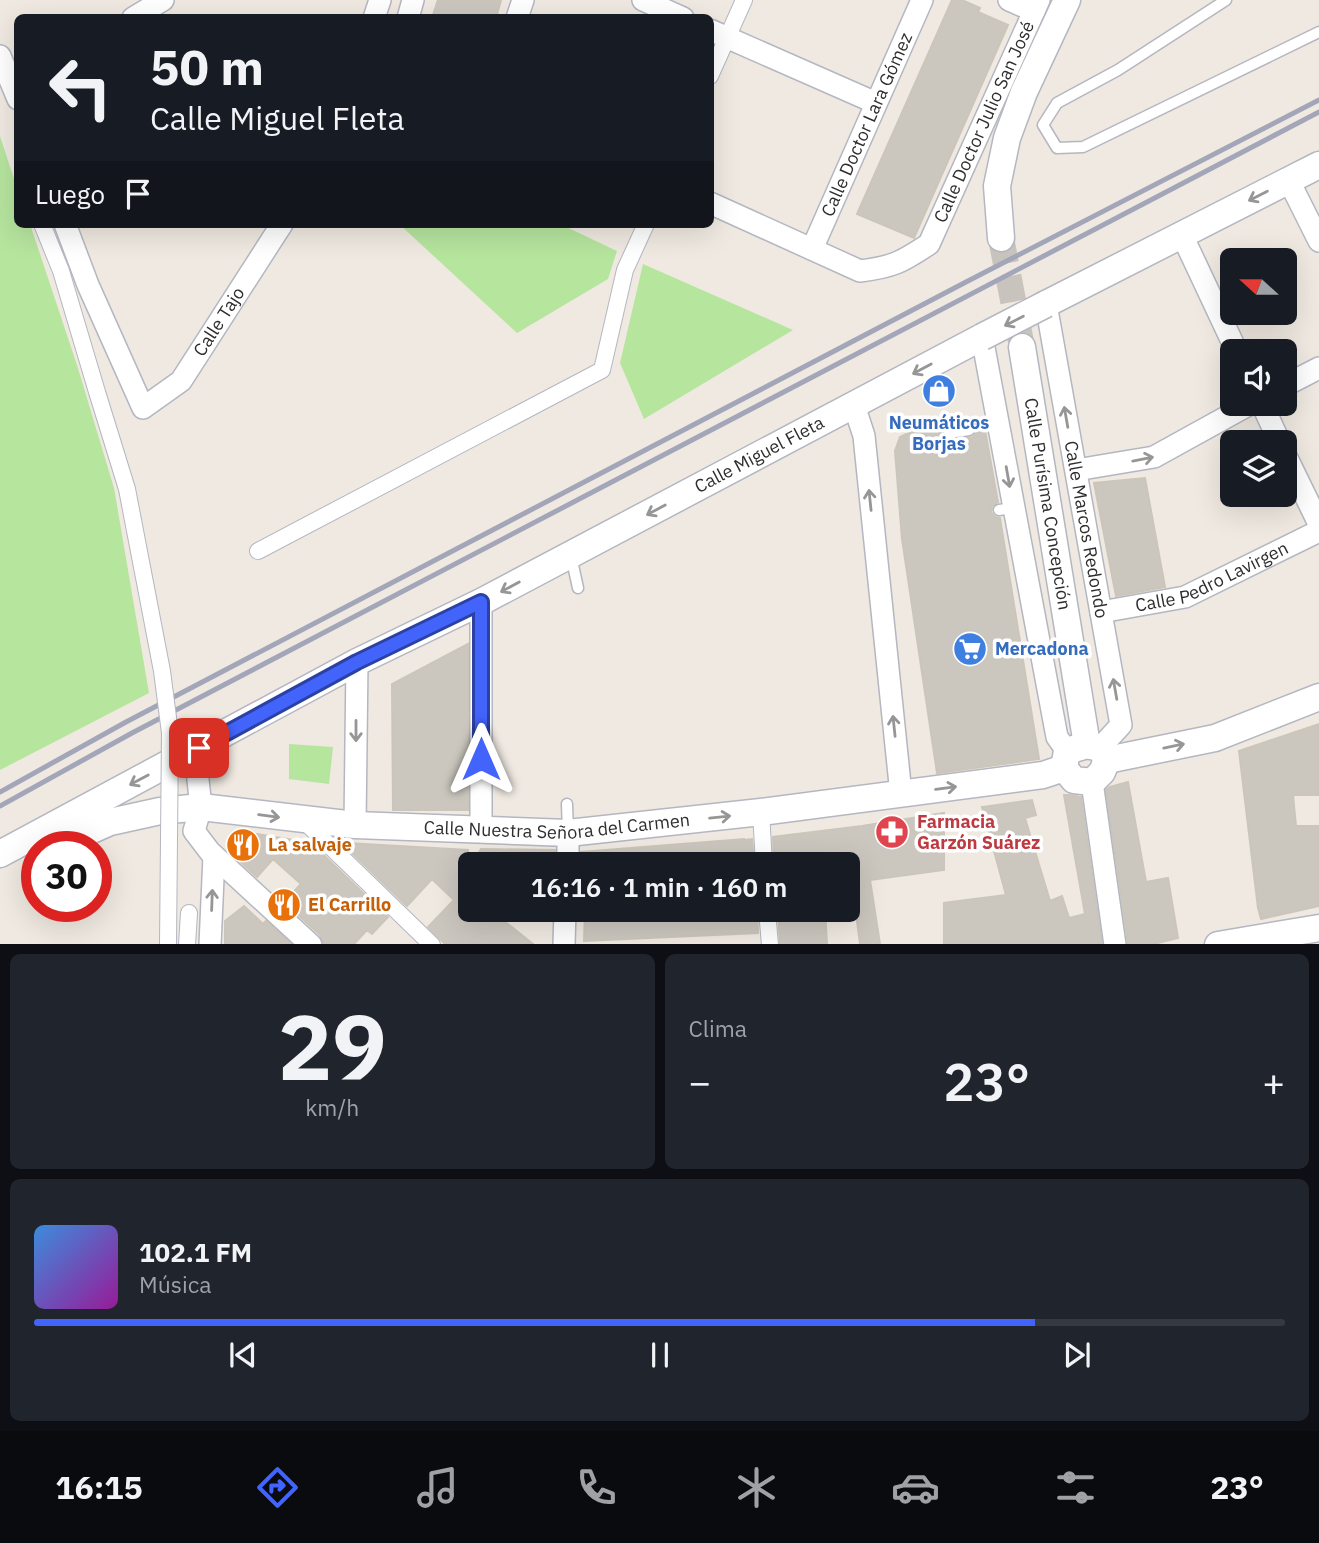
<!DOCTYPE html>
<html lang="es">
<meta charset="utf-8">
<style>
:root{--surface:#171b24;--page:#20242c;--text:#f1f3f6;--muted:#9ea1a6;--line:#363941;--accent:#4264fb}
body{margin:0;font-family:"IBM Plex Sans",sans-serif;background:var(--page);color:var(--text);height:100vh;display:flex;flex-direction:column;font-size:26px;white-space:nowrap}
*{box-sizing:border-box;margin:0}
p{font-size:23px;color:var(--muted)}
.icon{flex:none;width:38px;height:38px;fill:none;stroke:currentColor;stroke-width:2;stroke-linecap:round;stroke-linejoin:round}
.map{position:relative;height:944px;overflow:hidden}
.side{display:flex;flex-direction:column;gap:10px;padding:10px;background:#0d0f14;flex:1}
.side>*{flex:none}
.guide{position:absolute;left:14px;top:14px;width:700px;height:214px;border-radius:10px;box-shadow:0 7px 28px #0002;background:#171b24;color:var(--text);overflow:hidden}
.needle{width:46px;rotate:291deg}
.tools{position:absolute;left:1220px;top:248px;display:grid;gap:14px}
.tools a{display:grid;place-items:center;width:77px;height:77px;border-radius:10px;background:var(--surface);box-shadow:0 7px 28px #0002;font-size:35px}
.speed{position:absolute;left:21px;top:831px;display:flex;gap:14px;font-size:35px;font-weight:700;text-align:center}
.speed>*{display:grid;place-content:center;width:91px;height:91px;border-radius:50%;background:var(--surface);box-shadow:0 7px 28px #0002;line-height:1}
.speed .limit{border:10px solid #d22;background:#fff;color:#111}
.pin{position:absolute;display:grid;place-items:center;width:60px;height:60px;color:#fff;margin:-30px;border-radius:14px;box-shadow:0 4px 10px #0006}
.me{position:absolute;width:77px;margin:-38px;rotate:0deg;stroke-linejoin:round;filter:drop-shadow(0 0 5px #0008)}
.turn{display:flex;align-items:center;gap:24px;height:147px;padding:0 21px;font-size:32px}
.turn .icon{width:91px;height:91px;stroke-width:2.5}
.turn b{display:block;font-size:49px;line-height:60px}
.then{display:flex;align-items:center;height:66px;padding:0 21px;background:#0003;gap:14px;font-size:26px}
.big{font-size:52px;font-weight:600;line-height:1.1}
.side .tile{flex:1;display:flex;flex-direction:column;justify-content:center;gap:10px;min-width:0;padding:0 24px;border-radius:10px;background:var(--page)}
.side .dial{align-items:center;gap:0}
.dial b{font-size:91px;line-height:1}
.song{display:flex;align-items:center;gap:21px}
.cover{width:84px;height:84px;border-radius:10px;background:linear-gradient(135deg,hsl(210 70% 55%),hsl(300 70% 35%))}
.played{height:7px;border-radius:4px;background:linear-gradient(90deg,var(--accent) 80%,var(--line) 80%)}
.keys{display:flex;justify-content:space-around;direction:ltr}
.heat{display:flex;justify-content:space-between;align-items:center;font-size:38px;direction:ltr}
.side .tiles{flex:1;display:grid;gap:10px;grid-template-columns:1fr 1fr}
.tile:last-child{grid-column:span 2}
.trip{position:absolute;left:458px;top:852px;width:402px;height:70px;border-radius:10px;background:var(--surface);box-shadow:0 7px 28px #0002;font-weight:600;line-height:70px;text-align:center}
.dock{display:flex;height:112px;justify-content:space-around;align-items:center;background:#090b0e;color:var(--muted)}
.dock .icon{width:49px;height:49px}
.dock .selected{color:var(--accent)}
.dock b{font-size:32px;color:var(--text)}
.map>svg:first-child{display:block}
</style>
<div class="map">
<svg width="1319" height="945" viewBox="0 0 1319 945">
<rect width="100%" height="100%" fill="#efe9e1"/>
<path fill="#b6e59e" d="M 0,136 L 17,188 L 18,224 L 30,224 L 77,365 L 114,488 L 149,693 L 0,770 Z
M 399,224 L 560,224 L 617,251 L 608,279 L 517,333 Z
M 643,264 L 793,330 L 644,419 L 620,363 Z
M 289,744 L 333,747 L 329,784 L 289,779 Z"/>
<path fill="#cbc7bf" stroke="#cbc5ba" stroke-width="2" fill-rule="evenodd" d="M 438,0 L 501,0 L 496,18 L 432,18 Z
M 952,0 L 962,0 L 980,8 L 978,12 L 1008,25 L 914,238 L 857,214 Z
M 942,417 L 944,426 L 983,419 L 998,502 L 992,506 L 991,512 L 995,517 L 1000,518 L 1039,759 L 937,773 L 902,539 L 895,451 L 900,437 ZM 968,422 L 972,423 L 977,428 L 976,432 L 973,437 L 950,441 L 942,437 L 942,431 L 945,426 Z
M 1145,478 L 1165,587 L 1116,596 L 1094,483 Z
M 468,644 L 468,810 L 393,810 L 392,684 Z
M 1319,724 L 1319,795 L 1293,795 L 1296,826 L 1319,826 L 1319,906 L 1261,919 L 1258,908 L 1239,751 Z
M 1128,782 L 1146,882 L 1168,878 L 1178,938 L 1154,944 L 1128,944 L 1106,790 L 1110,787 Z
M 1064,795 L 1070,795 L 1081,797 L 1102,944 L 944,944 L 944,903 L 1006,895 L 982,807 L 1032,800 L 1036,815 L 1025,818 L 1050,901 L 1062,896 L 1069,918 L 1085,914 Z
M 944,813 L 944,870 L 870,880 L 880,944 L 860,944 L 855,906 L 849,907 L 849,864 L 774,864 L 773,837 L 862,826 Z
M 251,833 L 311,843 L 388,917 L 372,934 L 367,930 L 354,944 L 324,944 L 320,935 L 284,902 L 301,884 L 273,859 L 257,877 L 232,854 Z
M 744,839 L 744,840 L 752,839 L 754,864 L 581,864 L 581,852 Z
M 347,843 L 468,850 L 468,885 L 471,882 L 471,910 L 499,910 L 499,917 L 533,944 L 445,944 L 428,927 L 454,900 L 432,879 L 407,906 L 345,846 Z
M 481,849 L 555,850 L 555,864 L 473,864 Z
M 244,906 L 263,924 L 266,921 L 291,944 L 225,944 L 225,921 Z
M 585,910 L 757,910 L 758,933 L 584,941 Z
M 778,910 L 825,910 L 827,944 L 780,944 Z"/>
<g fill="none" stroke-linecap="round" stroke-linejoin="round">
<path stroke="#c8c4bd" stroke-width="26" stroke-dasharray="26 13" stroke-linecap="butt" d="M 1001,238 L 1022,347"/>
<g stroke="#b4b7c1" stroke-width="13">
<path id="service" d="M 1226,0 L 1118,70 L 1057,103 L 1043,125 L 1057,148 L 1083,147 L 1319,32
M 949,433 L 969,430
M 999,510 L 1013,508
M 571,556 L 578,588
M 567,804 L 568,833"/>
</g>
<g stroke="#b4b7c1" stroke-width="18">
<path id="pedestrian" d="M 710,76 L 744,0
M 42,224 L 61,271 L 97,392
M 258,551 L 602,370 L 625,270 L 646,224
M 761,812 L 764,864
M 303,820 L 432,945
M 767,910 L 770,945
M 187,945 L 189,913"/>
</g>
<g stroke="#b4b7c1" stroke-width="24">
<g id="minor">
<path d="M 643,0 L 683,18"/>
<path d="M 1009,0 L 1034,11"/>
<path d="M 133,18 L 163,0"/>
<path d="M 374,18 L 380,0"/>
<path d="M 408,18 L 413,0"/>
<path d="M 517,18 L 523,0"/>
<path d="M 710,30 L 876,103"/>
<path d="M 0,56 L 18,99"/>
<path d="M 1289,181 L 1319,241"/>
<path id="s1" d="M 710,203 L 860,271 C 893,267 902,262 929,244 L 1039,0"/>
<path id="s2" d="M 65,224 L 88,285 L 143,408 L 181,381 L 282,224"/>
<path d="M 1182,235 L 1237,352"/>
<path id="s3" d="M 812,249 L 922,0"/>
<path id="s4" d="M 1046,304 L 1121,725 L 1100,748"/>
<path d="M 982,337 L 1057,737 L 1067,751"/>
<path d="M 1284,386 L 1319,368"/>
<path d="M 1262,404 L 1280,443"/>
<path d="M 854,405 L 864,436 L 901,794"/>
<path d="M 1284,452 L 1319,524"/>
<path d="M 1076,470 L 1154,457 L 1250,404"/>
<path d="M 481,602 L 481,829"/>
<path id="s5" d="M 1101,612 L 1185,597 L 1319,531"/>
<path d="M 199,748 L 198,780 L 201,807 L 194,831 L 210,852 L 311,945"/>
<path d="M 1092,782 L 1115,945"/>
<path d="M 355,825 L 357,662"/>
<path d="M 568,864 L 568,833"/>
<path d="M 210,945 L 214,856"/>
<path d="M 564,945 L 565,910"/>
</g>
</g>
<g stroke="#b4b7c1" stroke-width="29">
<g id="tertiary">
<path d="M 1001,238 L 997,186 L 1007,138 L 1024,92 L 1067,0"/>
<path d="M 1046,304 L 1319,165"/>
<path id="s6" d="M 1022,347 L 1087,745"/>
<path d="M 1087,745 L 1100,748 L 1107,760 L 1102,772 L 1092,782 L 1074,780 L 1064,768 L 1067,751 Z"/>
<path d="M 1107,760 L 1215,738 L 1319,697"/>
<path id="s7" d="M 54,847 L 110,822 L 160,811 L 201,807 L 355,825 L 568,833 L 761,812 L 1043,775 L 1064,768"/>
<path id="s8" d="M 0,854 L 357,662 L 481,602 L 982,337"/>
<path d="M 1218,945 L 1319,928"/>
</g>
</g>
<use href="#service" stroke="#fff" stroke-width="10"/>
<use href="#pedestrian" stroke="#fff" stroke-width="16"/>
<use href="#minor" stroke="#fff" stroke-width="21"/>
<use href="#tertiary" stroke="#fff" stroke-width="26"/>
<path stroke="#a3a6b8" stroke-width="5" d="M 0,792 L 126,722 L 966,282 L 1319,100
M 0,806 L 132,733 L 1319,112"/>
<g stroke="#b4b7c1" stroke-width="18" stroke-linecap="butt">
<path id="pedestrian-bridge" d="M 97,392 L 127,489 L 162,671 L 170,733 L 168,945"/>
</g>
<g stroke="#b4b7c1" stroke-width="29" stroke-linecap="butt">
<path id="tertiary-bridge" d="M 982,337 L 1046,304"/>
</g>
<use href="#pedestrian-bridge" stroke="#fff" stroke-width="16"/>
<use href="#tertiary-bridge" stroke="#fff" stroke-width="26"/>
</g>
<defs><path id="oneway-shaft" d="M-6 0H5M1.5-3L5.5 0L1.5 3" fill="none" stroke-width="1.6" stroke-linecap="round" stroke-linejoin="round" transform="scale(1.75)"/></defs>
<g stroke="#969696">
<use href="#oneway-shaft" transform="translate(1258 196) rotate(153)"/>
<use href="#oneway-shaft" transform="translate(1014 321) rotate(153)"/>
<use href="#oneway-shaft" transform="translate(922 369) rotate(152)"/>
<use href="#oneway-shaft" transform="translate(1066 417) rotate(-100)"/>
<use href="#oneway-shaft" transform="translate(1143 459) rotate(-11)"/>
<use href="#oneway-shaft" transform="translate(1008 477) rotate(80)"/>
<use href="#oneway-shaft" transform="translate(870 500) rotate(-96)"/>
<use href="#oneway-shaft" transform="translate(656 510) rotate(152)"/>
<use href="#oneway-shaft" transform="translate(510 587) rotate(152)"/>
<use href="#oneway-shaft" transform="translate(1115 689) rotate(-100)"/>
<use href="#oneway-shaft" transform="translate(894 726) rotate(-96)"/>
<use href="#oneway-shaft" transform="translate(356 731) rotate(90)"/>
<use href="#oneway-shaft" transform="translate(1174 746) rotate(-12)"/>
<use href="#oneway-shaft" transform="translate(139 780) rotate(152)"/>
<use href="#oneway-shaft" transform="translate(946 788) rotate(-8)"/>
<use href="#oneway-shaft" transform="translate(269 816) rotate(7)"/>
<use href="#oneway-shaft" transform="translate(720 817) rotate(-6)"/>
<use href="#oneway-shaft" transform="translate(212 900) rotate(-88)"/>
</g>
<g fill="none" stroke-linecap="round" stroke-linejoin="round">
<g stroke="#2b41a3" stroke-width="18">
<path id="route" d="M 199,748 L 357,662 L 481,602 L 481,759"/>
</g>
<use href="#route" stroke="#4264fb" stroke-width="12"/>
</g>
<defs>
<g id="shop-disc" transform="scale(1.75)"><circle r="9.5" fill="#3f7fe0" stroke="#fff"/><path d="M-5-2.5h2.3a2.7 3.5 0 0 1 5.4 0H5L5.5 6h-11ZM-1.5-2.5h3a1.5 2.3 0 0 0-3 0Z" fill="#fff"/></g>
<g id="supermarket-disc" transform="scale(1.75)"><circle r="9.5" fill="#3f7fe0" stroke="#fff"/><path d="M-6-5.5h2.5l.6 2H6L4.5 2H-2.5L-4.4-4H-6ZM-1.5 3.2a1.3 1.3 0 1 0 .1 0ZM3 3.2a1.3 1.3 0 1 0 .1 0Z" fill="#fff"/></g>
<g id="pharmacy-disc" transform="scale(1.75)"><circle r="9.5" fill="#e0444e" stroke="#fff"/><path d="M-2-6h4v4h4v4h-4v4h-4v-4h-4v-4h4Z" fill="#fff"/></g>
<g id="restaurant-disc" transform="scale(1.75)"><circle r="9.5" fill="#e8710a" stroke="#fff"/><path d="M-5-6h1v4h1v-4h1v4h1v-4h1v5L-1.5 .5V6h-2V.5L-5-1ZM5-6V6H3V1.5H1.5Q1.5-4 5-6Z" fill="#fff"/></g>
</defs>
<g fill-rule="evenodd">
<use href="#shop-disc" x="939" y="391"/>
<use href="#supermarket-disc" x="970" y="649"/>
<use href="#pharmacy-disc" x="892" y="832"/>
<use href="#restaurant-disc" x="243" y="845"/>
<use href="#restaurant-disc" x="284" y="905"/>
</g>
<g text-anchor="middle" stroke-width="7" stroke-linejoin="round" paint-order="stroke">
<g font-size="18" fill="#2e2e2e" stroke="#fff">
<text dy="6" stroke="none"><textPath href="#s1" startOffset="374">Calle Doctor Julio San José</textPath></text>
<text dy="6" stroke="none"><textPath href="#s3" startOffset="136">Calle Doctor Lara Gómez</textPath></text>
<text dy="6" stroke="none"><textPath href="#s2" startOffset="317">Calle Tajo</textPath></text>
<text dy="6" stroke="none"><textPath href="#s8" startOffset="858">Calle Miguel Fleta</textPath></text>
<text dy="6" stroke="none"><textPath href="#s6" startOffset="159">Calle Purísima Concepción</textPath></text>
<text dy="6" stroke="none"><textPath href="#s4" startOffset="229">Calle Marcos Redondo</textPath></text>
<text dy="6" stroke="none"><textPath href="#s5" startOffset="117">Calle Pedro Lavirgen</textPath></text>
<text dy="6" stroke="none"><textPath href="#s7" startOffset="511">Calle Nuestra Señora del Carmen</textPath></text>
</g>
<g font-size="18" font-weight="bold" fill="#366cbe" stroke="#fff">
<text x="939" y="429">Neumáticos<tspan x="939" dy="21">Borjas</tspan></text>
<text x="995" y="655" text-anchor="start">Mercadona</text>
</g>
<g font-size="18" font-weight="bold" fill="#be3a42" stroke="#fff" text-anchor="start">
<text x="917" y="828">Farmacia<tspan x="917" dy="21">Garzón Suárez</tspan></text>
</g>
<g font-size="18" font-weight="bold" fill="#c56008" stroke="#fff" text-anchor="start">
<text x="268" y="851">La salvaje</text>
<text x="308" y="911">El Carrillo</text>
</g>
</g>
</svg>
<div class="tools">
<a><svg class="needle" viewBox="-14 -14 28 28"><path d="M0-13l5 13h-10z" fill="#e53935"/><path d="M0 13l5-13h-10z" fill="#9ea1a6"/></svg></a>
<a><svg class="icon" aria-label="sound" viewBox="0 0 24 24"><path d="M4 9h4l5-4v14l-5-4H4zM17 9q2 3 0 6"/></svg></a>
<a><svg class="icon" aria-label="layers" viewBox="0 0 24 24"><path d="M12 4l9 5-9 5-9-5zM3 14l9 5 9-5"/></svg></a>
</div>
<div class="speed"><div class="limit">30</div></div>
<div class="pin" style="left:199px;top:748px;background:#d93025"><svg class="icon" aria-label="arrive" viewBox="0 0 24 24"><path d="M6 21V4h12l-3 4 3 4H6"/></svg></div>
<svg class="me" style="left:481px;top:759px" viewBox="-20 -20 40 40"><path d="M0-17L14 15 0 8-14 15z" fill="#4264fb" stroke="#fff" stroke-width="4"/></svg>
<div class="trip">16:16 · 1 min · 160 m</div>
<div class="guide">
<div class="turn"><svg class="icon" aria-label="left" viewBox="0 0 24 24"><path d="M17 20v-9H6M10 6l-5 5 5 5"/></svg><div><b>50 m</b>Calle Miguel Fleta</div></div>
<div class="then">Luego<svg class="icon" aria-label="arrive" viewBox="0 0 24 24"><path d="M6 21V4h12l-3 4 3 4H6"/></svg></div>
</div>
</div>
<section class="side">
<div class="tiles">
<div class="tile dial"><b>29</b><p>km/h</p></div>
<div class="tile"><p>Clima</p>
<div class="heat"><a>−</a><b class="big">23°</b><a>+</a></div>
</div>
<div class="tile">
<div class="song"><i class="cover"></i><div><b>102.1 FM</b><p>Música</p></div></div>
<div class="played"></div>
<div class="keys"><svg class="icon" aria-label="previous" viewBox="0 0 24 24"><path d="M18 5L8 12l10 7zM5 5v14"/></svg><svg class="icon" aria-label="pause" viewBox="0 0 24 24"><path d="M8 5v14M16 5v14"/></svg><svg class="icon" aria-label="next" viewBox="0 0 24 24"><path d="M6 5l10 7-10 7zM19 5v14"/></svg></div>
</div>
</div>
</section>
<nav class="dock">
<b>16:15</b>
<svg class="icon selected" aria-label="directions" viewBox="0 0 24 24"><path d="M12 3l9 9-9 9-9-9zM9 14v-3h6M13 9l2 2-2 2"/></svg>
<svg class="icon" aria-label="music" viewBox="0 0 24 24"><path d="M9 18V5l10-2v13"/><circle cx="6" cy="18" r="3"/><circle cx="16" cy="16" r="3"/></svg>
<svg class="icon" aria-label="phone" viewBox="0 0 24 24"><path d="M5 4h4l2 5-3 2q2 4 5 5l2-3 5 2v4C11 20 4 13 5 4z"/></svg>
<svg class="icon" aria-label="climate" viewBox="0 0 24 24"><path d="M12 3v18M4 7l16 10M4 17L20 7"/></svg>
<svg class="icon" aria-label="car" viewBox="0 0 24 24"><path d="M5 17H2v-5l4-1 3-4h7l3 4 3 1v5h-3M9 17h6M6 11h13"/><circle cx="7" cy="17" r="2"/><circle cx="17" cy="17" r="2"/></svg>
<svg class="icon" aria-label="filters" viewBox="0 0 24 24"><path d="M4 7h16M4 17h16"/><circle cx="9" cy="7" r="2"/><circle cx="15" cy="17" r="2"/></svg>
<b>23°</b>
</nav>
